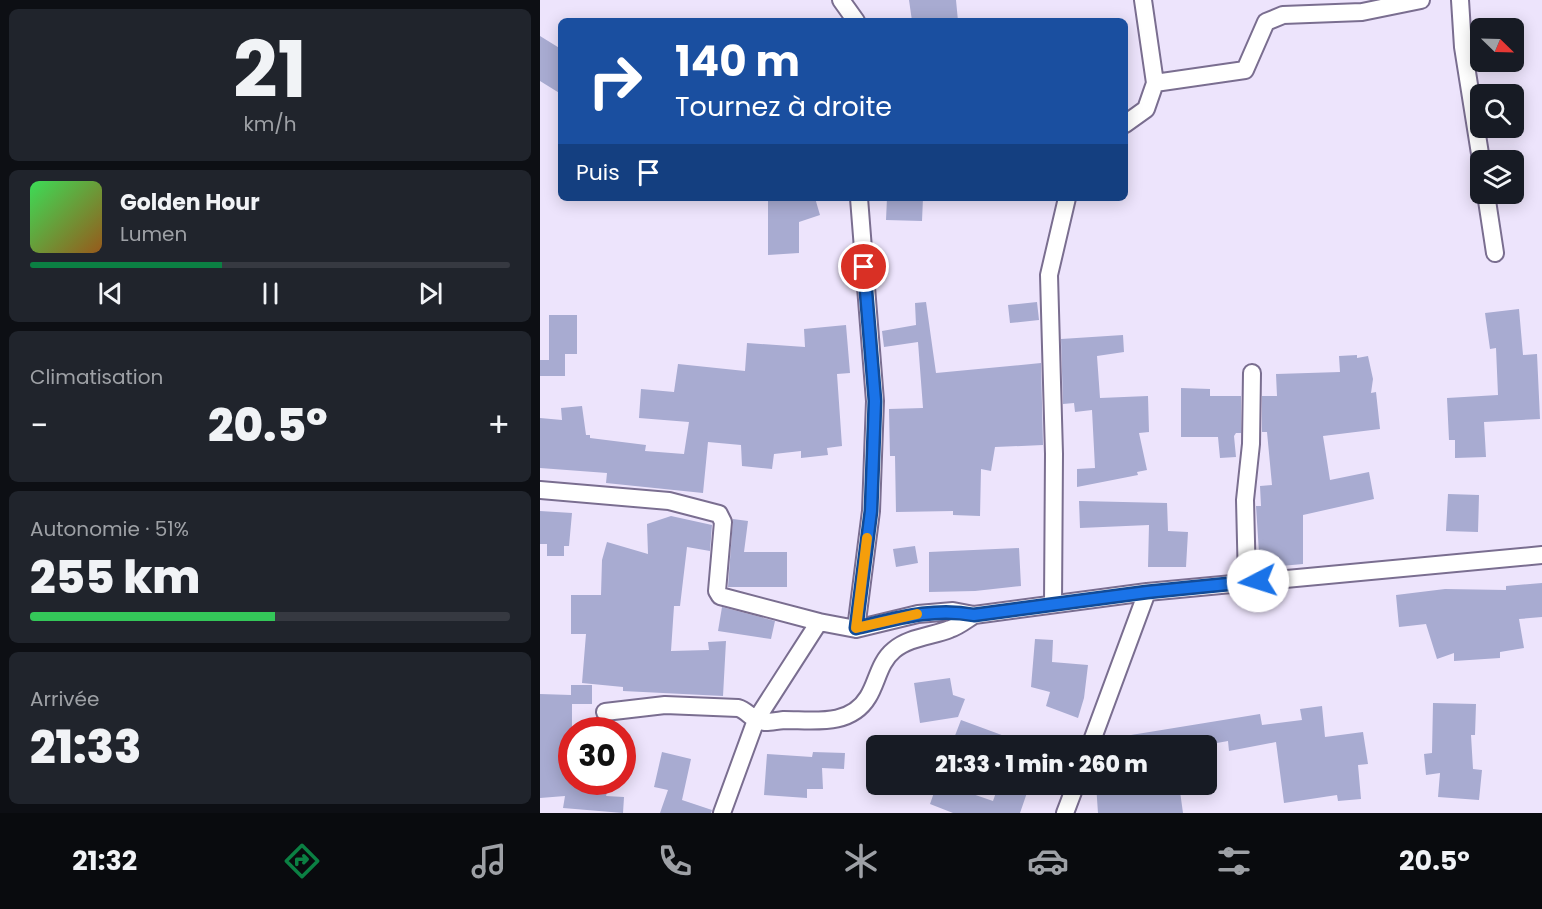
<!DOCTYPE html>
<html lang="fr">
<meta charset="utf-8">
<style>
:root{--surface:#171b24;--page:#20242c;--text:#f1f3f6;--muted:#9ea1a6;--line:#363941;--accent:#0b8043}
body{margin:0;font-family:Poppins,sans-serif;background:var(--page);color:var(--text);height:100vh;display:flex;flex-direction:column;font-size:22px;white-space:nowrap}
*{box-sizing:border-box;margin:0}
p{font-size:20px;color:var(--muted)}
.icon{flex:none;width:33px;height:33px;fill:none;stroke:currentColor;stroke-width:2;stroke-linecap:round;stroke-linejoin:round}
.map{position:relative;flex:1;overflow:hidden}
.drawer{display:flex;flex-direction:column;gap:9px;padding:9px;background:#0d0f14;width:540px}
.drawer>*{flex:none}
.top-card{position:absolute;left:18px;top:18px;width:570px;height:183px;border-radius:9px;box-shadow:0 3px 15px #0003;background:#1a4fa0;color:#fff;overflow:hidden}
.needle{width:39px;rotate:113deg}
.controls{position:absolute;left:930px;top:18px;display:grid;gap:12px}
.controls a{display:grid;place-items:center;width:54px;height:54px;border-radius:9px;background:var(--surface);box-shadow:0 3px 15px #0003;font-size:30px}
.speed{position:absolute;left:18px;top:717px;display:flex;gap:12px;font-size:30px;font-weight:700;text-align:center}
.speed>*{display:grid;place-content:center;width:78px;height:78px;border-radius:50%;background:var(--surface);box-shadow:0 3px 15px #0003;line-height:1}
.speed .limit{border:9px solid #d22;background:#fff;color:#111}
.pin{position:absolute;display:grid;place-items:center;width:51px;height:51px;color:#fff;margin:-26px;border:3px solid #fff;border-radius:50%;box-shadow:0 2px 6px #0007}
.me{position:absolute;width:66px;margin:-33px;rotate:265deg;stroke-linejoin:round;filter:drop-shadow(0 0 4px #0008)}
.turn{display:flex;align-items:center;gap:21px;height:126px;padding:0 18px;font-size:27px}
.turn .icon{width:78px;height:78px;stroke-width:2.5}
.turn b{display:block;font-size:42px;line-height:51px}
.then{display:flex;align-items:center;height:57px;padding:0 18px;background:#0003;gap:12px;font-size:22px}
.big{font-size:45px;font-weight:800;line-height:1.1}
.drawer .card{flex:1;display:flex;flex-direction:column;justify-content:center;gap:9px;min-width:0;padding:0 21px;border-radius:9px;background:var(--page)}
.drawer .dial{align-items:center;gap:0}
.dial b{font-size:78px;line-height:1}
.song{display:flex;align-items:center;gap:18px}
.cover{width:72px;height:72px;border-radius:9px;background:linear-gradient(135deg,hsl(130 70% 55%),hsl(30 70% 35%))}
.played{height:6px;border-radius:3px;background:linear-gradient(90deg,var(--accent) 40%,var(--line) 40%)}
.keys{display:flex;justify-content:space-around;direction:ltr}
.heat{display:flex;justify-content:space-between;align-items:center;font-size:33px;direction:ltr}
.charge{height:9px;border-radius:4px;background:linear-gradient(90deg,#34c759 51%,var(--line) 0)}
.trip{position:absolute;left:326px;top:735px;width:351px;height:60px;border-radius:9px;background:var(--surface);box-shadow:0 3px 15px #0003;font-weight:800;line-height:60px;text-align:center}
.menu{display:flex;height:96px;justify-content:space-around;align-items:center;background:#090b0e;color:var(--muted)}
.menu .icon{width:42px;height:42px}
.menu .selected{color:var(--accent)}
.menu b{font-size:27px;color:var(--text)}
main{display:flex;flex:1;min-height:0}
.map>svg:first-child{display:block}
</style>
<main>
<section class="drawer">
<div class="card dial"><b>21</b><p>km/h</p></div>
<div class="card">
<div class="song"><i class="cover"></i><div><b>Golden Hour</b><p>Lumen</p></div></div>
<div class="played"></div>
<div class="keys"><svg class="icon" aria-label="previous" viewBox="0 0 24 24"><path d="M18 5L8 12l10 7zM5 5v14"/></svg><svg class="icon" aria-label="pause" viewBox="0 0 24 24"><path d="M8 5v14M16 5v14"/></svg><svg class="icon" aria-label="next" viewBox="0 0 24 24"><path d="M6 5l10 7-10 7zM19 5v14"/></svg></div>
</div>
<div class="card"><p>Climatisation</p>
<div class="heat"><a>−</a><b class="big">20.5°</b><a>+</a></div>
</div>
<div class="card"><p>Autonomie · 51%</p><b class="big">255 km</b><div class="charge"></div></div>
<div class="card"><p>Arrivée</p><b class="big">21:33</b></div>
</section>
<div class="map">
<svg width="1002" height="813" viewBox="0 0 1002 813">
<rect width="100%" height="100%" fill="#ede4fc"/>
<path fill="#a8abd1" d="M 369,0 L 416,0 L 418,21 L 372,21 Z
M 0,36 L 21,49 L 21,94 L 0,81 Z
M 228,198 L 275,198 L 280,215 L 259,222 L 259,253 L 228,255 Z
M 347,198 L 383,198 L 382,221 L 346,220 Z
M 386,302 L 396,373 L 501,363 L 503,445 L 455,447 L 451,471 L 441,469 L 440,516 L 413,515 L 413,511 L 356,512 L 355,456 L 350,456 L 349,409 L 383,408 L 378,342 L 344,347 L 342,331 L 376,325 L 375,303 Z
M 497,302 L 499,320 L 470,323 L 468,305 Z
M 979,309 L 983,355 L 997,354 L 1000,419 L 944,422 L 946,457 L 915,458 L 915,440 L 909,440 L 907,398 L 958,395 L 956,348 L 950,349 L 945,313 Z
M 9,315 L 37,315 L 37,354 L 25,354 L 25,376 L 0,376 L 0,360 L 9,360 Z
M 306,325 L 310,373 L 297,374 L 302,446 L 287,448 L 288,455 L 261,458 L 261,451 L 234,454 L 232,469 L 202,466 L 201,445 L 168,442 L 163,493 L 66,483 L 67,473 L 0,468 L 0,418 L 22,420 L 21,408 L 42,406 L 46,435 L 50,435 L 50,438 L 106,445 L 105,451 L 144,454 L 149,422 L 99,418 L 101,389 L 134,392 L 138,364 L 205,371 L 207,343 L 265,347 L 264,329 Z
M 583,335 L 584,352 L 557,356 L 560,398 L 608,396 L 609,432 L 599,433 L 607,470 L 597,472 L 598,475 L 537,487 L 537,469 L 555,468 L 552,410 L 535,412 L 534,403 L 523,404 L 521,339 Z
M 817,355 L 817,358 L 828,356 L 833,379 L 831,393 L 836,392 L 840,429 L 783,436 L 790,480 L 829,472 L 834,499 L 763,515 L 763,564 L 720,568 L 716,506 L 721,506 L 720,486 L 732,485 L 727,432 L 722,432 L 722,396 L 737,396 L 736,374 L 800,372 L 799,356 Z
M 641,388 L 670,389 L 670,396 L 701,396 L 701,433 L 696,433 L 694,436 L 696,457 L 680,458 L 678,437 L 641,437 Z
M 908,494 L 939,495 L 938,532 L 906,531 Z
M 539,501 L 627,503 L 628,531 L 648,532 L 646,567 L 608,567 L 609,525 L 540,528 Z
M 0,511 L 32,513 L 29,546 L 24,546 L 24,556 L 7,556 L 7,544 L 0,544 Z
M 131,516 L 172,525 L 170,551 L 147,547 L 140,606 L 134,606 L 131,651 L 169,650 L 168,642 L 186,641 L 183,696 L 83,691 L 83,687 L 42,683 L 46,634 L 31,634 L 31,595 L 61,595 L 62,560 L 67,542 L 108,554 L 107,524 Z
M 193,519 L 208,521 L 204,552 L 247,552 L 247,587 L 188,587 Z
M 375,546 L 378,563 L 356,567 L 353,549 Z
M 479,548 L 481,586 L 435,591 L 389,592 L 389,552 Z
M 1002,583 L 1002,617 L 979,619 L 984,648 L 960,652 L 960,658 L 914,661 L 914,653 L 897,659 L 886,624 L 859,627 L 856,595 L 905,589 L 966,590 L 966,586 Z
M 182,607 L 235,621 L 231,639 L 178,631 Z
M 495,639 L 513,640 L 512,662 L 548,665 L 544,698 L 538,718 L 506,706 L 510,692 L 491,687 Z
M 410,678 L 413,695 L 425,699 L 418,717 L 380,723 L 374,683 Z
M 31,685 L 52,685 L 52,704 L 32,704 L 32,782 L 70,782 L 66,796 L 84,797 L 83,813 L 23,808 L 25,796 L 0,798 L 0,694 L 31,695 Z
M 893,703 L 936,704 L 935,735 L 931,735 L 933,769 L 942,770 L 939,800 L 898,797 L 900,773 L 886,775 L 884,754 L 892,753 Z
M 782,706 L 785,737 L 823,732 L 828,764 L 818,765 L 821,799 L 798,801 L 797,795 L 744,803 L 736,742 L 689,751 L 688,741 L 660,746 L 591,746 L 591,735 L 720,714 L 722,725 L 762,720 L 760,709 Z
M 421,720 L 486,744 L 486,746 L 411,746 Z
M 122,752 L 151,759 L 142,800 L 172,810 L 171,813 L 120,813 L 128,790 L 114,787 Z
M 273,752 L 305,753 L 304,769 L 282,768 L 283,789 L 267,789 L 267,798 L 224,795 L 227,754 L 272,757 Z
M 397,784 L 420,784 L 418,789 L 453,801 L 459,784 L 490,784 L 480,813 L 413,813 L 390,804 Z
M 556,784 L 639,784 L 643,813 L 558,813 Z"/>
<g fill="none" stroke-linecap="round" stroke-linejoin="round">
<g stroke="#7a6e90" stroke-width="20">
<path id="minor" d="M 301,0 L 316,21
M 920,0 L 923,47 L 941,160
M 615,83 L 705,70 L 726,22 L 743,15 L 822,12 L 881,0
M 585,124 L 606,109 L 615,83 L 603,0
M 946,194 L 955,253
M 0,490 L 129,501 L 179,514 L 183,522 L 177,591 L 180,596 L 279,622
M 707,582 L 705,500 L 711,444 L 712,373
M 513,604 L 514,454 L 509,275 L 527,198
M 316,629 L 331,511 L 335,401 L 319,198
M 65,712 L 125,705 L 198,708 C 206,710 210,717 217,720 C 225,724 236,721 244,720 C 273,720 310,727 328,697 C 337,683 339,662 354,650 C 369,637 393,636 410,629 C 419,626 426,620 434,615
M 550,746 L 607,592
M 182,813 L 216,720 L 279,622 L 316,629 L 378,614 L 413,611 L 434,615 L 607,592 L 1002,555
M 525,813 L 536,784"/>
</g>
<use href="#minor" stroke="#fff" stroke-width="16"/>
</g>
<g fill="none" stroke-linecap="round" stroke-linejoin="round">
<g stroke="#114b97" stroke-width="15">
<path id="route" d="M 324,267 L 335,401 L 331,511 L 316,628 C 355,619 393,607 434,615 L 607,592 L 718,581"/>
</g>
<use href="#route" stroke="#1a73e8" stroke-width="10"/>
<path stroke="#f59e0b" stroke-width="10" d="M 327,538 L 316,628 L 377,614"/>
</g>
</svg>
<div class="controls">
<a><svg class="needle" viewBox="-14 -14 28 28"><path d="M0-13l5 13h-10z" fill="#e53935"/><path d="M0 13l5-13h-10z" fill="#9ea1a6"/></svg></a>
<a><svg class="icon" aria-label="search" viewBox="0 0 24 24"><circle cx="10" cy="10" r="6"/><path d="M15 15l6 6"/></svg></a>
<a><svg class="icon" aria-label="layers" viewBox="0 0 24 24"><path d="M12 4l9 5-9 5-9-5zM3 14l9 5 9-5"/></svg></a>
</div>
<div class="speed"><div class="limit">30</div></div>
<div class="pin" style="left:324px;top:267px;background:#d93025"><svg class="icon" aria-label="arrive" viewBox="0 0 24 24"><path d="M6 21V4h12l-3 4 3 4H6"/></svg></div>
<svg class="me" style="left:718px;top:581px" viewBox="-20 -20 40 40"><circle r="19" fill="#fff"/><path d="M0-13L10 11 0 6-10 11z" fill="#1a73e8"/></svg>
<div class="trip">21:33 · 1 min · 260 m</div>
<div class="top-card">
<div class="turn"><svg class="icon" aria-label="right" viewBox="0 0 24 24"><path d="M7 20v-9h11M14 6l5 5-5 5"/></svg><div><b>140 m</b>Tournez à droite</div></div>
<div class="then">Puis<svg class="icon" aria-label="arrive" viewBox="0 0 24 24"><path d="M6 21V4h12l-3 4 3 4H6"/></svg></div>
</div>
</div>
</main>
<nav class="menu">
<b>21:32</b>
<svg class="icon selected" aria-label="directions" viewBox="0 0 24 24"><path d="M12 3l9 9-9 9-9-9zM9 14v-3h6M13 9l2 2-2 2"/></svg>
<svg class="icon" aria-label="music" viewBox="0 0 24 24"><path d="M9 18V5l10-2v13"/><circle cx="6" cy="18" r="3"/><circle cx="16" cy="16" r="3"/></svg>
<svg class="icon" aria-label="phone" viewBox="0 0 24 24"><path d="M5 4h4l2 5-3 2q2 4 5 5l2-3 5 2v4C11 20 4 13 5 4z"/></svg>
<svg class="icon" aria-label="climate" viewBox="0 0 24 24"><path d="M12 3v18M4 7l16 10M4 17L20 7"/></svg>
<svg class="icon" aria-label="car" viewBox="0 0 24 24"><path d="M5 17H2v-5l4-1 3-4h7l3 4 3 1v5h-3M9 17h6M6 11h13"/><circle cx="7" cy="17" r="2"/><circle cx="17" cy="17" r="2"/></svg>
<svg class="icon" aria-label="filters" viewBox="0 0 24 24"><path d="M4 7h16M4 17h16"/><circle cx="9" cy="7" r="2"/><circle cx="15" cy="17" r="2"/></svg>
<b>20.5°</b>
</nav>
